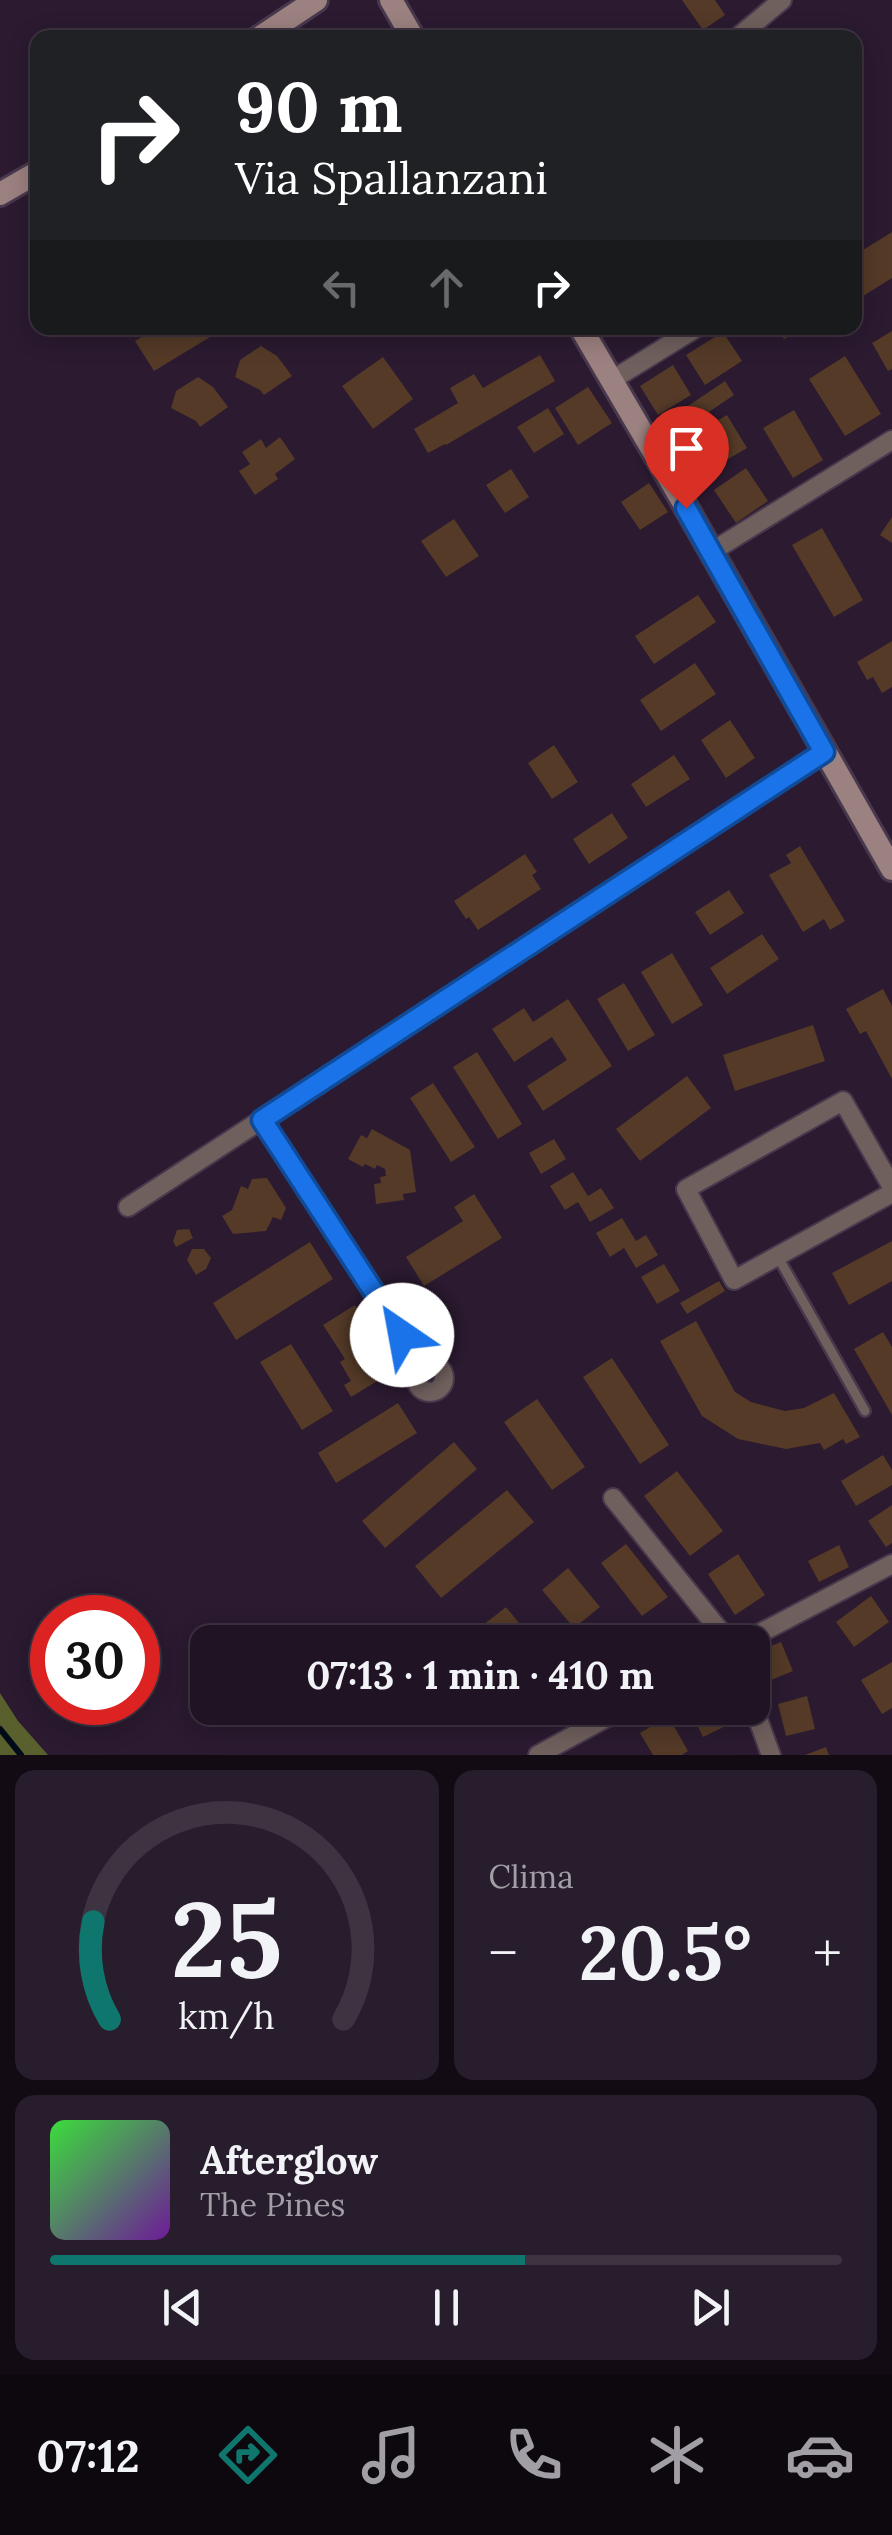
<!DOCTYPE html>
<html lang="it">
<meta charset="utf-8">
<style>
:root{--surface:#201424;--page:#281d2c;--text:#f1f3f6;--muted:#a29ea6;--line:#3d3341;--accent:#0f766e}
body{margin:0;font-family:Lora,serif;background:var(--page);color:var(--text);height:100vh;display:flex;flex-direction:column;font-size:38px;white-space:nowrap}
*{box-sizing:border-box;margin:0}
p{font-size:32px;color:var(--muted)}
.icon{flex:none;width:55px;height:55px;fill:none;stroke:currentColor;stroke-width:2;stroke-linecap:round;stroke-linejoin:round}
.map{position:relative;height:1755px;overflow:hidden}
.sheet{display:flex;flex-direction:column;gap:15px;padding:15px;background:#120b14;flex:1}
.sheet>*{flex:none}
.guide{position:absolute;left:30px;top:30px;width:832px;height:305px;border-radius:20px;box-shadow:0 5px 25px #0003,0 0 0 2px var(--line);background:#202124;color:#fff;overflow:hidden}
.speed{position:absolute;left:30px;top:1595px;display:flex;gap:20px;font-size:50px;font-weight:700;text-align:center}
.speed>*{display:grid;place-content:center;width:130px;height:130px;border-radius:50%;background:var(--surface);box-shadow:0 5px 25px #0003,0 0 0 2px var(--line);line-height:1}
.speed .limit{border:15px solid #d22;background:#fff;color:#111}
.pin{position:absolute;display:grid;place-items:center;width:85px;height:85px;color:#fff;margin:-102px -42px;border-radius:50% 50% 50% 0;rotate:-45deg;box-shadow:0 0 10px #0007}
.pin .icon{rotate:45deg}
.me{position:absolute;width:110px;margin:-55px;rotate:327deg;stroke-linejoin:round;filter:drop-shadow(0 0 8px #0008)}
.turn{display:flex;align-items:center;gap:35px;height:210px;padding:0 40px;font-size:45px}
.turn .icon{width:130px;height:130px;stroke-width:2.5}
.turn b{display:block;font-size:70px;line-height:85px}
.lanes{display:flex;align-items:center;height:95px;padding:0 40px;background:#0003;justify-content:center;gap:50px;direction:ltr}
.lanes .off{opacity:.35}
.big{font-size:75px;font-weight:800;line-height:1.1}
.sheet .widget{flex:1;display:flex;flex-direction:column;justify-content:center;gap:15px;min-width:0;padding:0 35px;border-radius:20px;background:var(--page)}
.sheet .dial{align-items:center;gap:0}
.dial svg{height:260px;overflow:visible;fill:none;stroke:var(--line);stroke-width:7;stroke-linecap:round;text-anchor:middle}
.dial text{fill:var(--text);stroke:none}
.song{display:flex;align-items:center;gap:30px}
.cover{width:120px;height:120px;border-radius:15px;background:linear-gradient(135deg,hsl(120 70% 55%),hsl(280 70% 35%))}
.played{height:10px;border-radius:5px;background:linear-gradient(90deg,var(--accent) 60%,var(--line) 60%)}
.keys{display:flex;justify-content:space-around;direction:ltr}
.heat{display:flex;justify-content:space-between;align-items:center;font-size:55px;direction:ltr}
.sheet .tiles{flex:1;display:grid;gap:15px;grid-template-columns:1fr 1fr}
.widget:last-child{grid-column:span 2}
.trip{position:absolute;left:190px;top:1625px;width:580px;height:100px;border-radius:20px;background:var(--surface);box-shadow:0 5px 25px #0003,0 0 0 2px var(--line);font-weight:800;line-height:100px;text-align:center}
.menu{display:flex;height:160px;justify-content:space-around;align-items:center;background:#0d080e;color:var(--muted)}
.menu .icon{width:70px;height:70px}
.menu .on{color:var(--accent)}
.menu b{font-size:45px;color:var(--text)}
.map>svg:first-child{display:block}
</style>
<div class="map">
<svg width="892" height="1755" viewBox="0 0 892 1755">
<rect width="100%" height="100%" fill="#2b1a30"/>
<path fill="#59602d" d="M 0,1693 L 18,1721 L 48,1755 L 0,1755 Z"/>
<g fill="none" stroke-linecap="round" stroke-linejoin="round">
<path stroke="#000a18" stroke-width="6" d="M 0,1729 L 21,1755"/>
</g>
<path fill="#543a27" d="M 682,0 L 715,0 L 725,15 L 703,30 Z
M 652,28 L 659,38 L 639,38 Z
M 892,232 L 892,278 L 855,301 L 855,255 Z
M 157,328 L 225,328 L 154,371 L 135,341 Z
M 777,328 L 802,328 L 784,339 Z
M 892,331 L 892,369 L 888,371 L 872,343 Z
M 723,332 L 742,361 L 705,385 L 686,355 Z
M 261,346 L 277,356 L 292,376 L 264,395 L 260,390 L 235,377 L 240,360 Z
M 540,355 L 555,381 L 446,445 L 445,444 L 428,453 L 414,429 L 458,403 L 450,388 L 474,374 L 483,388 Z
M 845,356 L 881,414 L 845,436 L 809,379 Z
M 383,357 L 413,399 L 373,429 L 342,386 Z
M 673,365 L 691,395 L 658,415 L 640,386 Z
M 198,377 L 213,387 L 228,407 L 200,427 L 196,421 L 171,408 L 176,391 Z
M 725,381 L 734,395 L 697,420 L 688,406 Z
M 588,387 L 612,423 L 578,445 L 555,408 Z
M 548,408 L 564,434 L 534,453 L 517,427 Z
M 794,410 L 823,460 L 793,478 L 763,428 Z
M 727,415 L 747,448 L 713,468 L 693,434 Z
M 280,437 L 295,459 L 275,474 L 278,479 L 255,495 L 239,471 L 250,464 L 242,452 L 261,439 L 266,448 Z
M 746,468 L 768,501 L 736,523 L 714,490 Z
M 511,469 L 529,497 L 505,513 L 486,485 Z
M 649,483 L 668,512 L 640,530 L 621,502 Z
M 892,517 L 892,543 L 880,535 Z
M 454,519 L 479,556 L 446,577 L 421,541 Z
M 822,528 L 863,600 L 834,617 L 792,545 Z
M 698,595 L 716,622 L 654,664 L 635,636 Z
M 892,641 L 892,687 L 882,693 L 873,677 L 867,680 L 857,662 Z
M 695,663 L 716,694 L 661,731 L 640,700 Z
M 730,720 L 755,758 L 726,778 L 701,740 Z
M 554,745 L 578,782 L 552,799 L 528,763 Z
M 674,755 L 690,779 L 646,807 L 631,784 Z
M 612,813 L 628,838 L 589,864 L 573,839 Z
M 800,846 L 845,921 L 830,930 L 824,919 L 803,932 L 769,875 L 791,863 L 786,855 Z
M 525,854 L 537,872 L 532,875 L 541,889 L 478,930 L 469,917 L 466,919 L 454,901 Z
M 729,890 L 744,913 L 710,935 L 695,912 Z
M 762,934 L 779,959 L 727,994 L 710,968 Z
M 672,953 L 703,1005 L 672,1024 L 641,972 Z
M 624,983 L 655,1035 L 628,1051 L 597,999 Z
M 883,989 L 892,1006 L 892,1079 L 866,1031 L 860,1034 L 846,1009 Z
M 568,999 L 612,1066 L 543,1111 L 527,1086 L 567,1060 L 552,1037 L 514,1062 L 492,1029 L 524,1008 L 533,1022 Z
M 813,1025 L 825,1061 L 735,1091 L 723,1055 Z
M 477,1052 L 522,1124 L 498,1139 L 453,1067 Z
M 687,1076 L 711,1108 L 640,1161 L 616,1129 Z
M 433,1083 L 475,1147 L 451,1162 L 410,1098 Z
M 372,1129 L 410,1150 L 416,1192 L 403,1194 L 404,1200 L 376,1204 L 374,1184 L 381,1183 L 380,1177 L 386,1176 L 385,1169 L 377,1165 L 375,1169 L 365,1164 L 363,1167 L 348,1159 L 361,1135 L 367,1138 Z
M 554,1139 L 566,1159 L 541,1174 L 529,1153 Z
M 573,1172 L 588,1196 L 601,1188 L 614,1208 L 590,1222 L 578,1202 L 565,1210 L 550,1186 Z
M 267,1178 L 286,1208 L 281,1220 L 273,1217 L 266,1231 L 233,1234 L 222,1216 L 232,1210 L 241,1186 L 248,1189 L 252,1179 Z
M 474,1194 L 502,1238 L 424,1286 L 406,1257 L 463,1221 L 454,1207 Z
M 622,1218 L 636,1241 L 646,1235 L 658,1255 L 636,1268 L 624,1248 L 610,1257 L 596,1233 Z
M 189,1229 L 193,1238 L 176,1247 L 173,1241 L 177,1230 Z
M 892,1241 L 892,1281 L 849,1305 L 832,1273 Z
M 310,1242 L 333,1279 L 236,1340 L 213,1303 Z
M 192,1249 L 204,1249 L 211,1258 L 206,1269 L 196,1275 L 187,1260 Z
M 664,1264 L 680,1291 L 657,1304 L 641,1277 Z
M 719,1281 L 725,1291 L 687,1314 L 680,1303 Z
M 355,1305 L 380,1345 L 374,1349 L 382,1362 L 376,1365 L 384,1377 L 351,1397 L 344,1385 L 351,1381 L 340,1362 L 345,1359 L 323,1325 Z
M 696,1321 L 735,1392 L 751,1402 L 785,1411 L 804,1408 L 834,1393 L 860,1437 L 846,1444 L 843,1439 L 824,1450 L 820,1443 L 786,1449 L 738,1439 L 702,1416 L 660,1341 Z
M 883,1332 L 892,1347 L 892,1415 L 854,1349 Z
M 291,1344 L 333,1411 L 302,1430 L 260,1362 Z
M 612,1358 L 669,1445 L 640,1464 L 583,1377 Z
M 537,1399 L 585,1467 L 552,1490 L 504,1422 Z
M 398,1403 L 417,1433 L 336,1483 L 318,1453 Z
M 454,1442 L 477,1469 L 385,1548 L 362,1521 Z
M 883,1455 L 892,1470 L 892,1485 L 856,1506 L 841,1481 Z
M 677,1471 L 723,1531 L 690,1556 L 644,1496 Z
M 507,1490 L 534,1522 L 441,1598 L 415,1566 Z
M 892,1505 L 892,1543 L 886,1547 L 868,1521 Z
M 626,1544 L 668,1597 L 642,1616 L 601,1563 Z
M 839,1545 L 849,1567 L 819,1582 L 808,1561 Z
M 738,1554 L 765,1595 L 735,1615 L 708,1574 Z
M 568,1568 L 600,1607 L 574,1628 L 542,1590 Z
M 871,1596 L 889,1622 L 854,1647 L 836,1622 Z
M 506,1607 L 533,1640 L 530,1642 L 481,1642 L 473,1633 Z
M 781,1642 L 793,1671 L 764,1683 L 752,1654 Z
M 892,1662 L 892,1708 L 882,1714 L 861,1680 Z
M 807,1696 L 815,1729 L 786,1736 L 778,1704 Z
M 523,1708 L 564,1708 L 534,1725 Z
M 689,1708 L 733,1708 L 738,1720 L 703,1737 Z
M 668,1716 L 688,1751 L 682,1755 L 653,1755 L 640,1733 Z
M 826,1747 L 829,1755 L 805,1755 Z"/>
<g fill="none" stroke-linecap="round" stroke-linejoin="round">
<g stroke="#48384d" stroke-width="14">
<path id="lane" d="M 778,1257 L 865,1411"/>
</g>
<g stroke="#48384d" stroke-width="22">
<path id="street" d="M 737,38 L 782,0
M 612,380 L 696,328
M 711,552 L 892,440
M 262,1120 L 422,1366
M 892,1187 L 843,1101 L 686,1189 L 734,1280 L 892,1193
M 128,1207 L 824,752
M416 1378a14 14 0 1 1 28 0a14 14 0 1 1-28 0Z
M 613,1498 L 729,1642
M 743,1642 L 892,1564
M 752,1703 L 771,1755
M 538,1755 L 624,1708"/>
</g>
<g stroke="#48384d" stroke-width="28">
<path id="secondary" d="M 391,0 L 413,38
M 259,38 L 316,0
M 0,194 L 38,172
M 581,328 L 683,502 L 892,869"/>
</g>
<use href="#lane" stroke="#6f5f5d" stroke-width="9"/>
<use href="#street" stroke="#6f5f5d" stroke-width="18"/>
<use href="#secondary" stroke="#9b817f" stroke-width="22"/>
</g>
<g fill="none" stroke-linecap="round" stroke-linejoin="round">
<g stroke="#114b97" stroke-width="25">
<path id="route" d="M 402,1335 L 262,1120 L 824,752 L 686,508"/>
</g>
<use href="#route" stroke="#1a73e8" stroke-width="18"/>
</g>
</svg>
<div class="speed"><div class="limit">30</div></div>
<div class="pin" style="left:686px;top:508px;background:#d93025"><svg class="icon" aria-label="arrive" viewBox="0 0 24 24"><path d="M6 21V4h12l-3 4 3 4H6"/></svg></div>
<svg class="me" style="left:402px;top:1335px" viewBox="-20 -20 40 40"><circle r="19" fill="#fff"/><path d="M0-13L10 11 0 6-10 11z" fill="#1a73e8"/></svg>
<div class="trip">07:13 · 1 min · 410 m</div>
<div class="guide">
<div class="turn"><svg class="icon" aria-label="right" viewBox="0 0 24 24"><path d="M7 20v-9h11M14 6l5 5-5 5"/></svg><div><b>90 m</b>Via Spallanzani</div></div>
<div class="lanes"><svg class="icon off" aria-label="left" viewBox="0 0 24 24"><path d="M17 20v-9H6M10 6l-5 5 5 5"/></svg><svg class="icon off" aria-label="ahead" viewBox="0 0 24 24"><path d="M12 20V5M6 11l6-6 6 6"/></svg><svg class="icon" aria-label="right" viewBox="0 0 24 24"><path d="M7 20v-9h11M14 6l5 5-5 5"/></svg></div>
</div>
</div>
<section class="sheet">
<div class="tiles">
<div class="widget dial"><svg viewBox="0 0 100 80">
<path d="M14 69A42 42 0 1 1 86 69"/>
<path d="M14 69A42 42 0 0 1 9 39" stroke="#0f766e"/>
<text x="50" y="56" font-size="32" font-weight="700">25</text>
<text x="50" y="72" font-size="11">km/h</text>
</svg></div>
<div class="widget"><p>Clima</p>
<div class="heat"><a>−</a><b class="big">20.5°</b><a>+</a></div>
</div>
<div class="widget">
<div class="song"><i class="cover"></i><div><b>Afterglow</b><p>The Pines</p></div></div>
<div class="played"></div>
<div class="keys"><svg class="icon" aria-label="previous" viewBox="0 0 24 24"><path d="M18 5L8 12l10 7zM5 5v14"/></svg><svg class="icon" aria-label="pause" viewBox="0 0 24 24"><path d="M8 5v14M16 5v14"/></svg><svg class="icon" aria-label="next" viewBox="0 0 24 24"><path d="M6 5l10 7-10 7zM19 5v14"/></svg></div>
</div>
</div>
</section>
<nav class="menu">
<b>07:12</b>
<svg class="icon on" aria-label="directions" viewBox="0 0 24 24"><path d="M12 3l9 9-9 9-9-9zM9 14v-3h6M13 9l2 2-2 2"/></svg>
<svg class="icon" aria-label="music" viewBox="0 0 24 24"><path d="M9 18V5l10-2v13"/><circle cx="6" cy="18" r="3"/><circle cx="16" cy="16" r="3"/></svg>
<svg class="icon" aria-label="phone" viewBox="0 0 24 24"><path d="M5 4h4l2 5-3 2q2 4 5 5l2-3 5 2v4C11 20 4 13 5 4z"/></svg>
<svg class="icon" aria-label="climate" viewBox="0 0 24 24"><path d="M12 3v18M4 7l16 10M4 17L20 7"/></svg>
<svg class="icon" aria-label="car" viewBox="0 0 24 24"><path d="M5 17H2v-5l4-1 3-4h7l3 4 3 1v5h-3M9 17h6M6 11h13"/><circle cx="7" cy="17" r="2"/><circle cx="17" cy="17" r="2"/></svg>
</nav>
